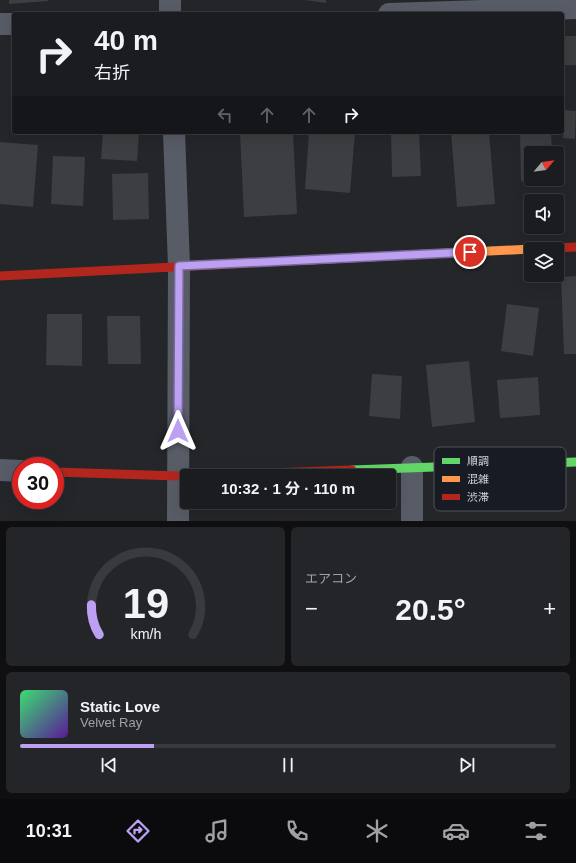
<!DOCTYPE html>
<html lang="ja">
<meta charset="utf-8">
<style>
:root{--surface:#1b1c20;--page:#242529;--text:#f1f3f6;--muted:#a0a1a5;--line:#393a3e;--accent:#bca0f2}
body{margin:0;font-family:Arial,"Noto Sans JP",sans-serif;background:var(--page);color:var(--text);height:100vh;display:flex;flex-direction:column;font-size:15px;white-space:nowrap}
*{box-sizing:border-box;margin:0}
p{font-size:13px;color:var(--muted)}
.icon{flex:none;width:22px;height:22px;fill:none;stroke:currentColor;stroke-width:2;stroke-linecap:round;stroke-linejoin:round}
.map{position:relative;height:521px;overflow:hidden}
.side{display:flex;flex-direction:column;gap:6px;padding:6px;background:#0f0f12;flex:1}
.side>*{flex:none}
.guide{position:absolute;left:12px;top:12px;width:552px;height:122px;border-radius:4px;box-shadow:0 4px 16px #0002,0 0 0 1px var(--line);background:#1b1c20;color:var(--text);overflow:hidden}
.needle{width:26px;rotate:61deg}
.fabs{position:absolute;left:524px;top:146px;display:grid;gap:8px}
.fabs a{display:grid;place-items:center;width:40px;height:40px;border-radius:4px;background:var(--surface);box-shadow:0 4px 16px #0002,0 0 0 1px var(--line);font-size:20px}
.speed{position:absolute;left:12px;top:457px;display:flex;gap:8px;font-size:20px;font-weight:700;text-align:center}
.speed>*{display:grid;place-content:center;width:52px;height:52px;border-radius:50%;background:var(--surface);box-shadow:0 4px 16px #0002,0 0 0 1px var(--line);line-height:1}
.speed .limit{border:6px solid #d22;background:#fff;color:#111}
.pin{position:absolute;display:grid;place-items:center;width:34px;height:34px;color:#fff;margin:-17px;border:2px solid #fff;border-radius:50%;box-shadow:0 1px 4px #0007}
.me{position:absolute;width:44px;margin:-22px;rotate:0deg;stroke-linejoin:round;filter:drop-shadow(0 0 3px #0008)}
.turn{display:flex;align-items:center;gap:14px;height:84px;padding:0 16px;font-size:18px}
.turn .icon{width:52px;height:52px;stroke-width:2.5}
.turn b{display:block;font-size:28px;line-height:34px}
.lanes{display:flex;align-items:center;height:38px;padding:0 16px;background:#0003;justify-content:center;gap:20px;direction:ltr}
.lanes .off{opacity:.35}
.big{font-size:30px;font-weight:700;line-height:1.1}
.side .card{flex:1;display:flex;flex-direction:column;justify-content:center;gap:6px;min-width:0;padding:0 14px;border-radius:6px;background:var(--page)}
.side .dial{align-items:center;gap:0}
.dial svg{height:104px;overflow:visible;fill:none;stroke:var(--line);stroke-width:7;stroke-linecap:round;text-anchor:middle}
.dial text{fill:var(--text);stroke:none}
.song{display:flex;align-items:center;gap:12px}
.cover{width:48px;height:48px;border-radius:6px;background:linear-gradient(135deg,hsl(140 70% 55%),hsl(270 70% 35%))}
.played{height:4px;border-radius:2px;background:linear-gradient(90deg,var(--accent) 25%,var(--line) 25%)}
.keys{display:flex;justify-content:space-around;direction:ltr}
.heat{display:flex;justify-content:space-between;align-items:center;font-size:22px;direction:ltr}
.side .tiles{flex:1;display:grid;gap:6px;grid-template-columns:1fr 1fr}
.card:last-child{grid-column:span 2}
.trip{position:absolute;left:180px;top:469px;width:216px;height:40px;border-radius:4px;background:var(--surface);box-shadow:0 4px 16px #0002,0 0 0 1px var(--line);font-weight:700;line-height:40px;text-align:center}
.dock{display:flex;height:64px;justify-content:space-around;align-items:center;background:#0b0b0d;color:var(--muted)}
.dock .icon{width:28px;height:28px}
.dock .on{color:var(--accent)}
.dock b{font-size:18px;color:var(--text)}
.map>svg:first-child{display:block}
</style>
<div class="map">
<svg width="576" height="521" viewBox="0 0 576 521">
<rect width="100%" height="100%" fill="#24262a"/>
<path fill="#3c3e41" d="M 9,0 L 48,0 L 48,1 L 9,4 Z
M 305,0 L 326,0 L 326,3 Z
M 562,36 L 576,36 L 576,65 L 562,65 Z
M 565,110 L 576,111 L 575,139 L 563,138 Z
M 103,132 L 139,132 L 137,161 L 101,159 Z
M 240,132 L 293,132 L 297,214 L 244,217 Z
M 309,132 L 355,132 L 350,193 L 305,189 Z
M 391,132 L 419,132 L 421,176 L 392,177 Z
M 451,132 L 489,132 L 495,204 L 457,207 Z
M 520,132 L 551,132 L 552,153 L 531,153 L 531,179 L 555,180 L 521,181 Z
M 0,142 L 38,145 L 33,207 L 0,204 Z
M 53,156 L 85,157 L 83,206 L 51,204 Z
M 148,173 L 149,219 L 113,220 L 112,174 Z
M 576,276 L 576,354 L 564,354 L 561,277 Z
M 507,304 L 539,308 L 533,356 L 501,351 Z
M 47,314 L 82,314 L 82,366 L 46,365 Z
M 107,316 L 140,316 L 141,364 L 108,364 Z
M 469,361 L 475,422 L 432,427 L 426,365 Z
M 372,374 L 402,376 L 400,419 L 369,416 Z
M 538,377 L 540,415 L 500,418 L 497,380 Z"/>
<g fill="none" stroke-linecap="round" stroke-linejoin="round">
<path stroke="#585c66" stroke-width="22" d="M 170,14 L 170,0
M 389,14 L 576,8
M 0,24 L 14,24
M 174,132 L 179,266 L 178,521
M 412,467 L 412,521
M 0,470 L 21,471"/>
<path stroke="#63d668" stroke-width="9" d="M 352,470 L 576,462"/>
<path stroke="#ff974d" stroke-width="9" d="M 308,260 L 531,249"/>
<path stroke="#b3261e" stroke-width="9" d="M 533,249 L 576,247
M 0,276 L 308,260
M 55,472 L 178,476 L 352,470"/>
</g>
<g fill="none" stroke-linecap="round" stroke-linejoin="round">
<g stroke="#7a689d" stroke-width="10">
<path id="route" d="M 178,431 L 179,266 L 470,252"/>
</g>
<use href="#route" stroke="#bca0f2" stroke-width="7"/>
</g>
<rect x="434" y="447" width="132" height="64" rx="6" fill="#181b23" stroke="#4f5259" stroke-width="1"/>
<rect x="442" y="458" width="18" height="6" fill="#63d668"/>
<rect x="442" y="476" width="18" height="6" fill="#ff974d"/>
<rect x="442" y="494" width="18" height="6" fill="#b3261e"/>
<g font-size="11" fill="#d0d3d8">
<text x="467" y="465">順調</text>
<text x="467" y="483">混雑</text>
<text x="467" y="501">渋滞</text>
</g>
</svg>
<div class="fabs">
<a><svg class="needle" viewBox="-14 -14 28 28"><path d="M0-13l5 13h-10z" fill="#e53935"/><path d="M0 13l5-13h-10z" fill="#a0a1a5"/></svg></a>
<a><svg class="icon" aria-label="sound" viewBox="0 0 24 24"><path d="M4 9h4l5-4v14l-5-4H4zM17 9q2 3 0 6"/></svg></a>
<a><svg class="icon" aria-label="layers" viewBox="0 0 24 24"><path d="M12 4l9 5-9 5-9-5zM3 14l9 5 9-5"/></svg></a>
</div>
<div class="speed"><div class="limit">30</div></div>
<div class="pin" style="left:470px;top:252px;background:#d93025"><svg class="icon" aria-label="arrive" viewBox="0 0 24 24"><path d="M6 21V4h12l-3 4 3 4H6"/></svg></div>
<svg class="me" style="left:178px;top:431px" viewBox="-20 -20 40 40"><path d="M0-17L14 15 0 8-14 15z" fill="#bca0f2" stroke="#fff" stroke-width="4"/></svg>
<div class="trip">10:32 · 1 分 · 110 m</div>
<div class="guide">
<div class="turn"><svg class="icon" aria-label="right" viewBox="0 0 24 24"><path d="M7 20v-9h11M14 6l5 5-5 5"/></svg><div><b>40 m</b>右折</div></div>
<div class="lanes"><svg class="icon off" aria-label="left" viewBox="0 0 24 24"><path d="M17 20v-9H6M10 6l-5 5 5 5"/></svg><svg class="icon off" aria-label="ahead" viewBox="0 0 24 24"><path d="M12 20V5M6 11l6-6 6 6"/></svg><svg class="icon off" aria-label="ahead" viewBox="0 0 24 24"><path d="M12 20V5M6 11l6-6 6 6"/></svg><svg class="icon" aria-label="right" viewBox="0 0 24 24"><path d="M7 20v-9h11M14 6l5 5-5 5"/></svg></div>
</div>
</div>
<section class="side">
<div class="tiles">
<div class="card dial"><svg viewBox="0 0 100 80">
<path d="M14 69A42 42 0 1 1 86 69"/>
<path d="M14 69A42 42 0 0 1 8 46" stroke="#bca0f2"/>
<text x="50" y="56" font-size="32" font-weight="700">19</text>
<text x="50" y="72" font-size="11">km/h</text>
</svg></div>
<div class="card"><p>エアコン</p>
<div class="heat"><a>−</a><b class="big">20.5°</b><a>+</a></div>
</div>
<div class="card">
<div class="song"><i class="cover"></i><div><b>Static Love</b><p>Velvet Ray</p></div></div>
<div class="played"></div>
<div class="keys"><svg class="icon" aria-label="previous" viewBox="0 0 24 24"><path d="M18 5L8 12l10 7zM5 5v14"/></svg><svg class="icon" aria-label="pause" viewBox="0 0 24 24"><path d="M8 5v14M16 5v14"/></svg><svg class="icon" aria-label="next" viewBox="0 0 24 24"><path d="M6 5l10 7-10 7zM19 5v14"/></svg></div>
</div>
</div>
</section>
<nav class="dock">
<b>10:31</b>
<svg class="icon on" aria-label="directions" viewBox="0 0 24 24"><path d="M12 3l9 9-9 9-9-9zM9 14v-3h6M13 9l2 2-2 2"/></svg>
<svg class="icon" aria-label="music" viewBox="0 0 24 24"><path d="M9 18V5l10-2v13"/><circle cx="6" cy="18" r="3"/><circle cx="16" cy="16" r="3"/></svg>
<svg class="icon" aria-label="phone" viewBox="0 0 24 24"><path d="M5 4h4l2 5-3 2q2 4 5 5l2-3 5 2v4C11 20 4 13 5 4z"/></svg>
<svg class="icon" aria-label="climate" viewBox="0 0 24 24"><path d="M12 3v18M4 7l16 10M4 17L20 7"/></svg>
<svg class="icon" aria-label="car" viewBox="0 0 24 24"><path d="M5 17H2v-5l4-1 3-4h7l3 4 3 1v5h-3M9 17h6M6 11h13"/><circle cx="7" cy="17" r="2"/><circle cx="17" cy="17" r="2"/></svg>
<svg class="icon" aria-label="filters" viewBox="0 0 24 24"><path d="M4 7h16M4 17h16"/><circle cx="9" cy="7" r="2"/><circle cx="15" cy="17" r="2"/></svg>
</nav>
